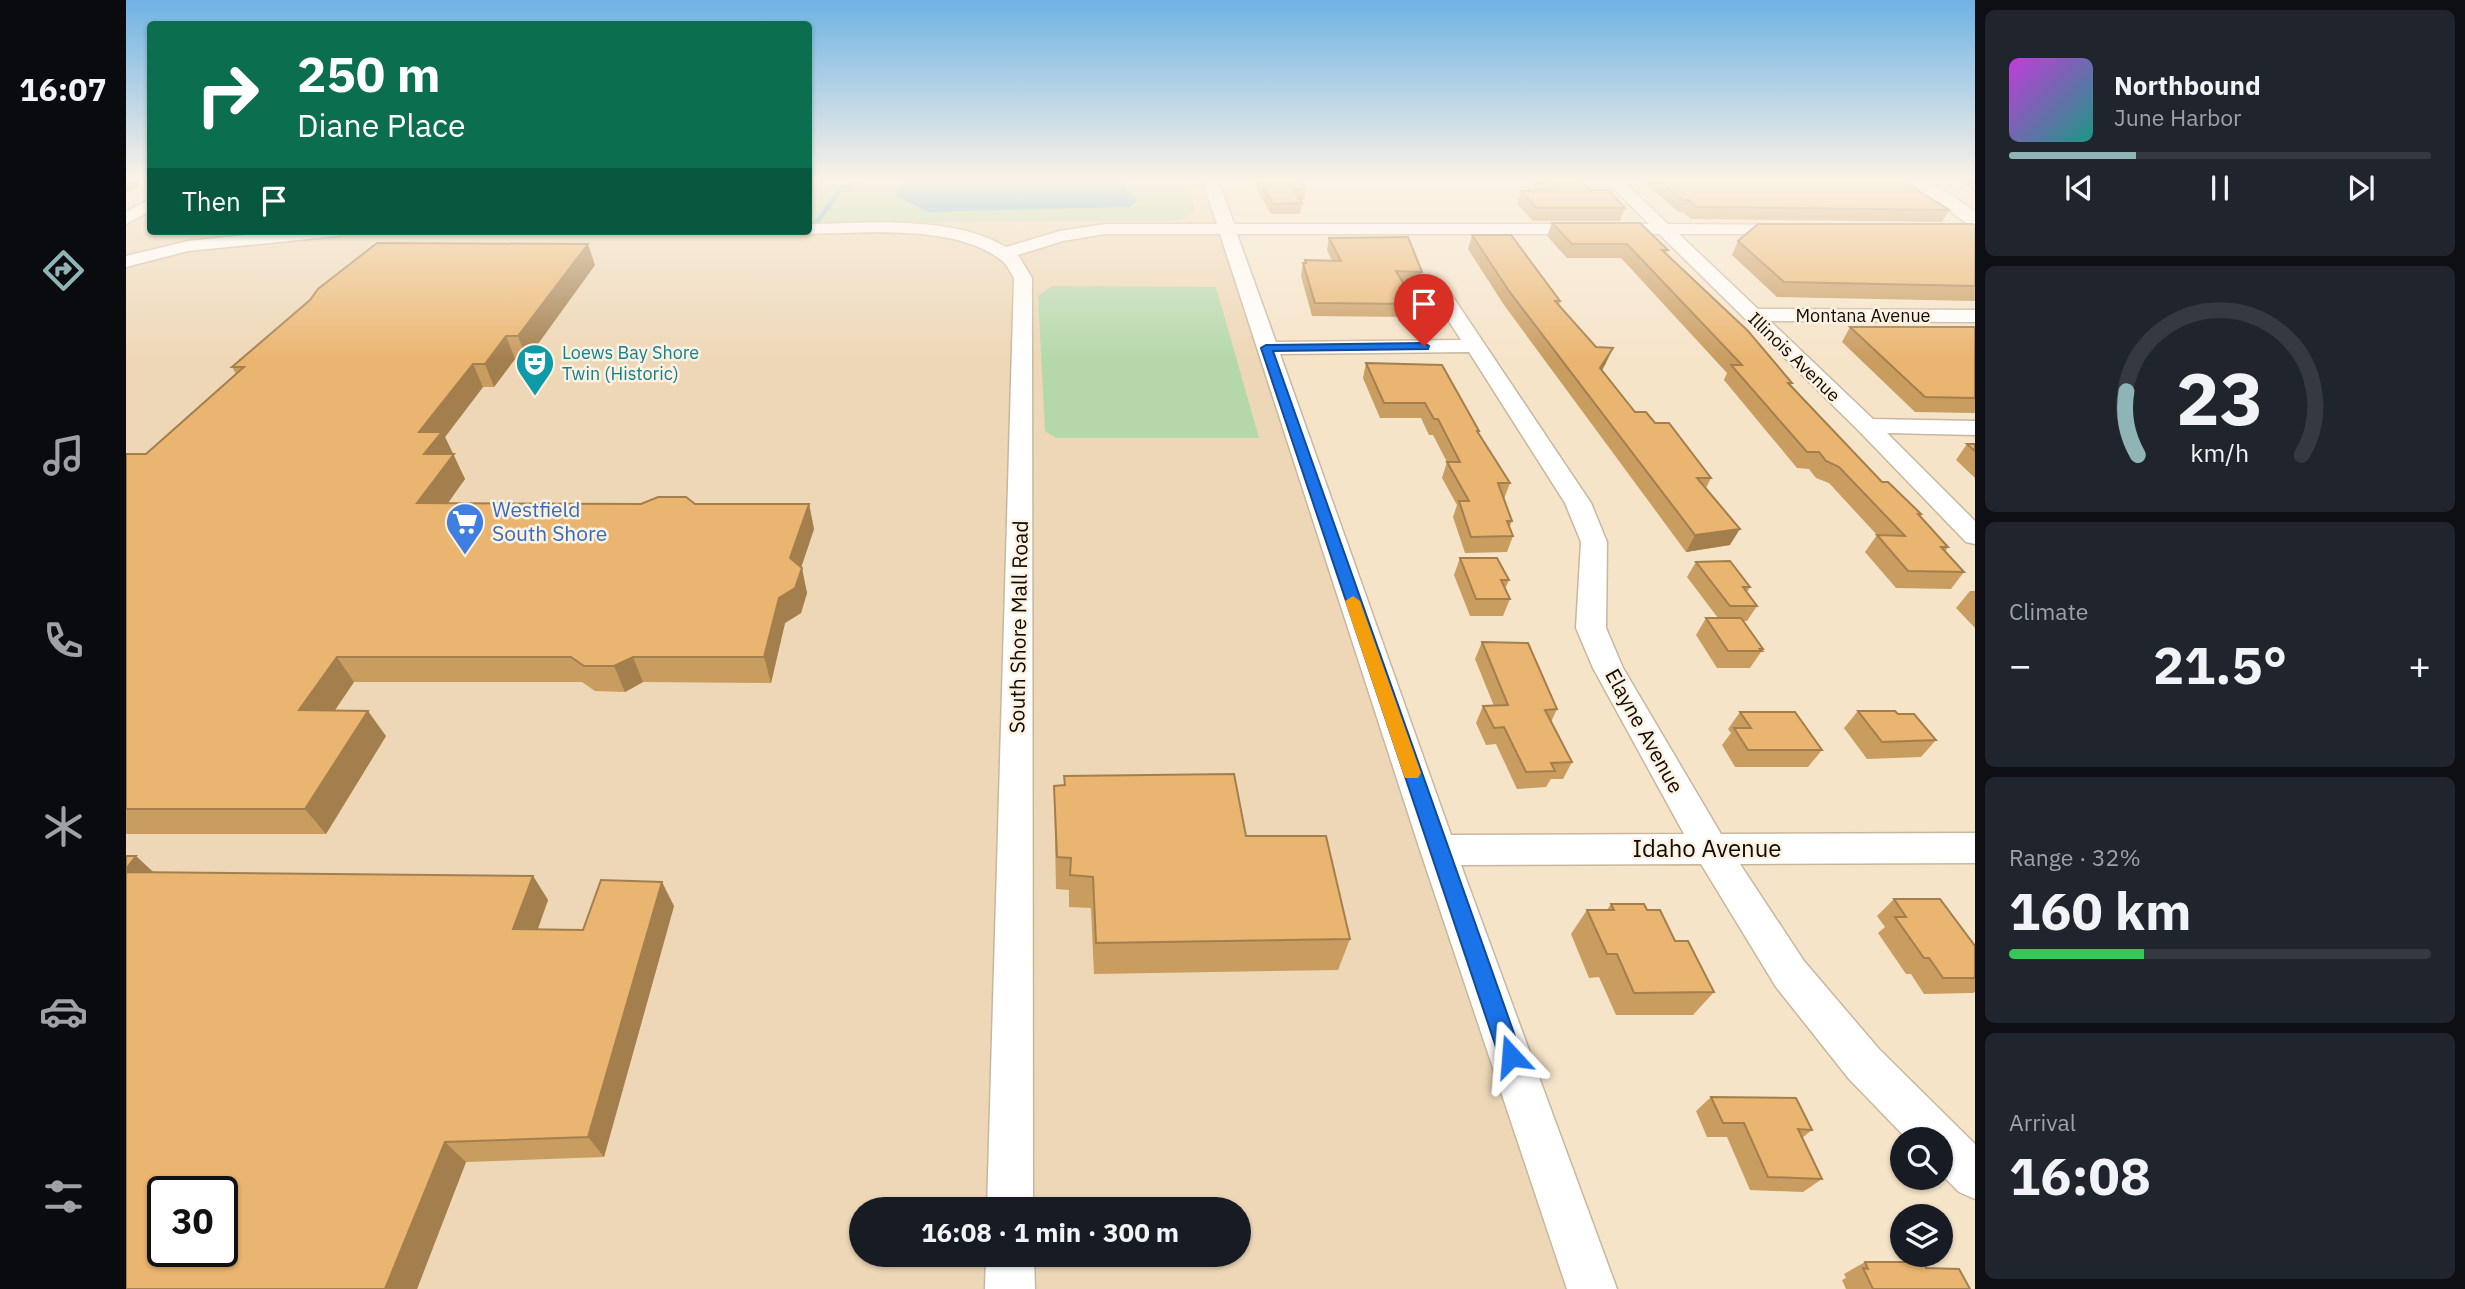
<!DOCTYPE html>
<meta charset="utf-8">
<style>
:root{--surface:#171b24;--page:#20242c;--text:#f1f3f6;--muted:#9ea1a6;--line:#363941;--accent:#8fb4b5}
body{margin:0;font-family:"IBM Plex Sans",sans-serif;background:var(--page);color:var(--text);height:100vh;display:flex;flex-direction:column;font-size:26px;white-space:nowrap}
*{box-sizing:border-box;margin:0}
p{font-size:23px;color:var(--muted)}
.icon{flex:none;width:38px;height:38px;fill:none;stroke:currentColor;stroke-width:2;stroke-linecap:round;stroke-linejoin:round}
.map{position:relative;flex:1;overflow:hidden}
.panel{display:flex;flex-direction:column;gap:10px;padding:10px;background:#0d0f14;width:490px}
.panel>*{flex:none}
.guide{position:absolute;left:21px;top:21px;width:665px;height:214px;border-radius:7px;box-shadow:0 2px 5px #0004;background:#0b6e4f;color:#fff;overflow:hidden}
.fabs{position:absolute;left:1764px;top:1127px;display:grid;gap:14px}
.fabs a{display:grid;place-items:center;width:63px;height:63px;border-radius:50%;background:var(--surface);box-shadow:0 2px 5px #0004;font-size:35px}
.speed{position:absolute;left:21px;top:1176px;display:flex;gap:14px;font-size:35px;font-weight:700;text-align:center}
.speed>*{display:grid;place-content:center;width:91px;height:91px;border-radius:50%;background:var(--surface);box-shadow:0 2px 5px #0004;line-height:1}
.speed .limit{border:4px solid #111;border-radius:10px;background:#fff;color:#111}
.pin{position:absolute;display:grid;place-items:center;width:60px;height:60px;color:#fff;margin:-72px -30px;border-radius:50% 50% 50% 0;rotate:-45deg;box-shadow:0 0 7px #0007}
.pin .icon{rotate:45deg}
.me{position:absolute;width:77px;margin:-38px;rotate:341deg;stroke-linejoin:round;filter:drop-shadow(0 0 5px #0008)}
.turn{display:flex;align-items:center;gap:24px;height:147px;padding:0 35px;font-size:32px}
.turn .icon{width:91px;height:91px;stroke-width:2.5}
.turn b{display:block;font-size:49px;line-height:60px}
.then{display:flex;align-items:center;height:66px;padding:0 35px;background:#0003;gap:14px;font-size:26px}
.big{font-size:52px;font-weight:700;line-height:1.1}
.panel .card{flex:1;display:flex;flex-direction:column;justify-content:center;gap:10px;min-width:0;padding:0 24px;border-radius:10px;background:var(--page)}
.panel .dial{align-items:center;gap:0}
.dial svg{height:182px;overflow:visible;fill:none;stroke:var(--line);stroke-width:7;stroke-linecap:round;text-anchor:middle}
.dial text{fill:var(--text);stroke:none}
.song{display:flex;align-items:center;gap:21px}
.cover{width:84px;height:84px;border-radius:10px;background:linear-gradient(135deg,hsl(290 70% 55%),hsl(170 70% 35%))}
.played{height:7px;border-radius:4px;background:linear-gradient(90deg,var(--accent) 30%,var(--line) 30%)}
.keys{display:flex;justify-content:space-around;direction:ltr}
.heat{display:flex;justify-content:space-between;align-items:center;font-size:38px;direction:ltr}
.charge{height:10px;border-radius:5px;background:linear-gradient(90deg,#34c759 32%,var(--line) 0)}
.trip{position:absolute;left:723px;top:1197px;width:402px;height:70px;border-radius:35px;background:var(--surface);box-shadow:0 2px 5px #0004;font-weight:700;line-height:70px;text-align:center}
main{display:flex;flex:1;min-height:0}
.menu{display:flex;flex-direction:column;width:126px;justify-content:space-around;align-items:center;background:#090b0e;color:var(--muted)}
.menu .icon{width:49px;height:49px}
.menu .active{color:var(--accent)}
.menu b{font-size:32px;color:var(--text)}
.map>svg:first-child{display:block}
</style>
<main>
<nav class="menu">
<b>16:07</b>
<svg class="icon active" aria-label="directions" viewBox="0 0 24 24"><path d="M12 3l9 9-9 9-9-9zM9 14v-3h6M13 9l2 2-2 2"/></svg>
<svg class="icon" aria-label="music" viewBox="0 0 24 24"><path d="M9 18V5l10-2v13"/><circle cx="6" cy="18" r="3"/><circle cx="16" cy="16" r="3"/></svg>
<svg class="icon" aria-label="phone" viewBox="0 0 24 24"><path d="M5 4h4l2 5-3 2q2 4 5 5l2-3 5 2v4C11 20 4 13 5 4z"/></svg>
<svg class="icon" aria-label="climate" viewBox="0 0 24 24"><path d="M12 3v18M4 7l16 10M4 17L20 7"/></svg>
<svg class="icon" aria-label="car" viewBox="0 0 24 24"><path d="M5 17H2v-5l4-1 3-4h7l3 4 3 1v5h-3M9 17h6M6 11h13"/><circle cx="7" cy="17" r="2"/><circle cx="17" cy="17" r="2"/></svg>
<svg class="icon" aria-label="filters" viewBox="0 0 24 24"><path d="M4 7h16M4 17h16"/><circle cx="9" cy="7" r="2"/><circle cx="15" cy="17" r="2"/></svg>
</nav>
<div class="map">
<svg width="1849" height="1289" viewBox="0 0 1849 1289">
<rect width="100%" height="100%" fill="#f6e4c9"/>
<path fill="#edd7b6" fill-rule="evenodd" d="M 683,179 L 1084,179 L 1466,1289 L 0,1289 L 0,219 L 24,204 L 24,231 L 682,231 ZM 37,1192 L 96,1192 L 96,1251 L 37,1251 ZM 735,1209 L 1113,1209 L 1113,1255 L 735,1255 Z"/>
<path fill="#b4d8aa" d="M 683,179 L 1061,179 L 1069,212 L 1052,221 L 683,222 Z
M 926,286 L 1090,287 L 1133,438 L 930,438 L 919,431 L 912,296 Z"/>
<path fill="#5bb0de" d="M 777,179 L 1000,179 L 999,189 L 1011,200 L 1004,207 L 802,212 L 769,196 Z"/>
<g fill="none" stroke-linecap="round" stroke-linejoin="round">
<path stroke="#5bb0de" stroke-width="4.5" d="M 690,223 L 716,188 L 737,179"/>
<g stroke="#c8b79d" stroke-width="3">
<path id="minor" d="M 1076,179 L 1092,179 L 1108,224 L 1523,224 L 1478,179 L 1495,179 L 1542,224 L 1673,225 L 1676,229 L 1667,234 L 1553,234 L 1632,309 L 1849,310 L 1849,322 L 1644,321 L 1747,419 L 1849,421 L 1849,435 L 1761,433 L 1849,521 L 1849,544 L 1840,542 L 1733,431 L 1533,234 L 1111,234 L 1150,342 L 1335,340 L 1300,286 L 1310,280 L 1317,282 L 1465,503 L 1481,542 L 1480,628 L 1497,668 L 1595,834 L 1849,833 L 1849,863 L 1614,864 L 1678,961 L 1753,1049 L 1849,1144 L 1849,1199 L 1833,1192 L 1815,1174 L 1815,1139 L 1781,1139 L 1723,1079 L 1650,987 L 1575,864 L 1335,865 L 1491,1289 L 1441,1289 L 1294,850 L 1094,234 L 979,234 L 937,241 L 892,255 L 906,278 L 907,1209 L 861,1209 L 888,278 C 884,272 881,264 875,260 C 829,224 738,233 682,234 L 675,231 L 682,231 L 682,224 C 742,223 828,215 880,247 L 934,231 L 979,224 L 1091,224 ZM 1343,352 L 1439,503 L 1455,542 L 1450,628 L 1467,668 L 1558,834 L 1325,835 L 1154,354 Z
M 24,199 L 24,211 L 0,224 L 0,212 Z
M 160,231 L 222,231 L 213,236 L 62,251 L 0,267 L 0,256 L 62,241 Z
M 860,1255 L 908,1255 L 909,1289 L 859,1289 Z"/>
</g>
<g stroke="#c8b79d" stroke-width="3">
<path id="tertiary" d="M 1777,179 L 1801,179 L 1849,211 L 1849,226 L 1842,224 Z"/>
</g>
<use href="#minor" fill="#fff" fill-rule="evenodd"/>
<use href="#tertiary" fill="#fff" fill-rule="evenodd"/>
</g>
<path fill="#c99c60" d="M 1127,179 L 1174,179 L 1179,190 L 1178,200 L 1174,200 L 1176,203 L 1174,214 L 1145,214 L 1132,192 Z
M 1403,179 L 1453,179 L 1464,190 L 1499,208 L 1494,221 L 1407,221 L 1391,204 L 1395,191 L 1412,191 Z
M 1514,179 L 1774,179 L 1823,210 L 1816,222 L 1565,219 L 1557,212 L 1552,212 Z
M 1829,179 L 1849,179 L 1849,192 Z
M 1426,223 L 1542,250 L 1540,254 L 1666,383 L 1665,385 L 1756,482 L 1795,514 L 1794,517 L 1822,547 L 1819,552 L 1838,572 L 1825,589 L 1770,588 L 1739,552 L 1751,535 L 1703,483 L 1690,478 L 1683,469 L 1671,468 L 1598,380 L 1601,373 L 1495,258 L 1441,258 L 1421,236 Z
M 1849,225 L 1849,301 L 1651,297 L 1606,255 L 1612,241 Z
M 1346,235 L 1434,301 L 1433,305 L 1480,363 L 1476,370 L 1509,412 L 1529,423 L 1585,478 L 1580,488 L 1604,545 L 1560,552 L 1378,305 L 1342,249 Z
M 1203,238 L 1296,272 L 1293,285 L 1278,285 L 1290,304 L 1286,317 L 1186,316 L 1175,276 L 1177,263 L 1179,263 L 1179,260 L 1206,261 L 1201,250 Z
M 469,265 L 401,359 L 389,359 L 368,387 L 357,387 L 319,437 L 339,479 L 322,503 L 683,504 L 688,529 L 675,567 L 681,593 L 675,613 L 659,623 L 645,683 L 517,682 L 499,692 L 469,691 L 456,682 L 228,682 L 209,710 L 260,736 L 200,834 L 0,834 L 0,454 L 20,454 L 110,374 L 106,367 Z
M 1724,327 L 1849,327 L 1849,413 L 1789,412 L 1716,342 Z
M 1240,363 L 1353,431 L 1353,433 L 1384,483 L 1378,499 L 1386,521 L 1383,528 L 1387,536 L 1381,552 L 1339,553 L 1327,517 L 1331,505 L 1316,478 L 1321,462 L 1307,435 L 1303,435 L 1295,418 L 1254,418 L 1237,378 Z
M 1841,444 L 1849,444 L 1849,478 L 1830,460 Z
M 1334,558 L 1383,580 L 1379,589 L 1384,599 L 1377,616 L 1344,616 L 1328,575 Z
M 1570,562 L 1624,587 L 1621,592 L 1631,606 L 1621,621 L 1618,621 L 1637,649 L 1624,668 L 1591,668 L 1570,635 L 1580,618 L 1592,618 L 1561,577 Z
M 1844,591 L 1849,591 L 1849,628 L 1830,608 Z
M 1356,642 L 1431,709 L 1425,722 L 1446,762 L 1437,779 L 1425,779 L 1420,787 L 1391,789 L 1370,744 L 1360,745 L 1350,723 L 1357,706 L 1368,706 L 1349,659 Z
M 1732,711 L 1772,714 L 1810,740 L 1795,757 L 1741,759 L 1718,728 Z
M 1614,712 L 1696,750 L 1682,767 L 1609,767 L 1596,745 L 1605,733 L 1602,729 Z
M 938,776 L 1120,836 L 1224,939 L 1212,970 L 968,974 L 965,908 L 943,907 L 943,890 L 930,889 L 928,786 L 938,785 Z
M 28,872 L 407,876 L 422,900 L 412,929 L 457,930 L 548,906 L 478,1157 L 340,1162 L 291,1289 L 0,1289 Z
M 1768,899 L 1849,946 L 1849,992 L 1847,993 L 1798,994 L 1785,974 L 1780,974 L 1752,933 L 1759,927 L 1751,916 Z
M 1485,904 L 1521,910 L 1549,941 L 1588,992 L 1567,1015 L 1490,1015 L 1473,977 L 1463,978 L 1445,934 L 1461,910 L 1481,910 Z
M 1585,1097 L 1686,1130 L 1676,1138 L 1696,1179 L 1677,1192 L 1624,1190 L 1601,1137 L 1581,1137 L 1570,1111 Z
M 1739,1262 L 1800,1268 L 1844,1289 L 1720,1289 L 1716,1280 L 1720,1278 L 1718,1274 Z"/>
<path fill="#a47f4e" d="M 0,179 L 18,179 L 13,182 L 14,185 L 0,193 Z
M 462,244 L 469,265 L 401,359 L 392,336 Z
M 380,336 L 389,359 L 368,387 L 359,364 Z
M 1487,348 L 1480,363 L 1468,384 L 1474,368 Z
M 347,364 L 357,387 L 319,437 L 339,479 L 304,528 L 291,503 L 298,454 L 293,432 Z
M 683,504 L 688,529 L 670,583 L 664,558 Z
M 1614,529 L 1604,545 L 1560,552 L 1569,535 Z
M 676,568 L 681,593 L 675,613 L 659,623 L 645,683 L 638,657 L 653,598 Z
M 211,657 L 228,682 L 192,735 L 173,710 Z
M 507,657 L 517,682 L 499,692 L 488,666 Z
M 242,711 L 260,736 L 200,834 L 179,809 Z
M 10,856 L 36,880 L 0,874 L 0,869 Z
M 407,876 L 422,900 L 403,953 L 387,929 Z
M 536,882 L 548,906 L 478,1157 L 462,1137 Z
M 319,1142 L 340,1162 L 291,1289 L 259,1289 Z"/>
<path fill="#eab570" stroke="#a47f4e" stroke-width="2" fill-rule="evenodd" d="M 1133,179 L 1174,179 L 1179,190 L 1168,190 L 1176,203 L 1147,204 Z
M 1417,179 L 1453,179 L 1464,190 L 1482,190 L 1499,208 L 1411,208 L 1395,191 L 1426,190 Z
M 1532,179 L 1774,179 L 1823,210 L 1571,207 L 1563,200 L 1557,200 Z
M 1426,223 L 1514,223 L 1542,250 L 1536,250 L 1622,331 L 1666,383 L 1662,383 L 1756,482 L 1762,482 L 1795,514 L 1792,514 L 1822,547 L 1815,547 L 1838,572 L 1782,571 L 1751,535 L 1779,536 L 1713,467 L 1700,461 L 1693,452 L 1681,452 L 1605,365 L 1616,365 L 1501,244 L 1446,244 Z
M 1632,224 L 1847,224 L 1849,225 L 1849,286 L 1658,282 L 1612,241 Z
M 1346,235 L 1385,235 L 1434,301 L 1429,301 L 1470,347 L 1487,348 L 1474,368 L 1509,412 L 1520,412 L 1529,423 L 1543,423 L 1585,478 L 1571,478 L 1614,529 L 1569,535 L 1383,291 Z
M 1282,237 L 1296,272 L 1270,271 L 1290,304 L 1189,303 L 1177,263 L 1180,263 L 1179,260 L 1215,261 L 1203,238 Z
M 251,243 L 462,244 L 392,336 L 380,336 L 359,364 L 347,364 L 293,432 L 316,432 L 298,454 L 328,454 L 291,503 L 515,504 L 532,497 L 560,497 L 569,504 L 683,504 L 664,558 L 676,568 L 669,588 L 653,598 L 638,657 L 507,657 L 488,666 L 458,666 L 445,657 L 211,657 L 173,710 L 242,711 L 179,809 L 0,809 L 0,454 L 20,454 L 118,367 L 106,367 L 184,300 L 192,289 Z
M 1724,327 L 1849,327 L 1849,398 L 1799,397 Z
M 1240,363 L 1316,365 L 1353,431 L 1351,431 L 1384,483 L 1372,483 L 1386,521 L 1381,521 L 1387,536 L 1345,537 L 1333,501 L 1343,501 L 1321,462 L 1334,462 L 1312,419 L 1308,419 L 1299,403 L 1258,403 Z
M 1841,444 L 1849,444 L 1849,451 Z
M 1334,558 L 1371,558 L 1383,580 L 1375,580 L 1384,599 L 1350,599 Z
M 1604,561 L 1624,587 L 1617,587 L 1631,606 L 1604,606 L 1570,562 Z
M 1580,618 L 1615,618 L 1637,649 L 1634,649 L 1636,651 L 1602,651 Z
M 1356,642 L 1402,643 L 1431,709 L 1419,710 L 1446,762 L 1425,763 L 1429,771 L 1400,772 L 1378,727 L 1368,728 L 1357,706 L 1382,705 Z
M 1732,711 L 1769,711 L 1772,714 L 1788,714 L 1810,740 L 1756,742 Z
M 1614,712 L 1669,712 L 1696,750 L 1622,750 L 1608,728 L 1625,728 Z
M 1108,774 L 1120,836 L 1200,836 L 1224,939 L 970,943 L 967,877 L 944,875 L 945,858 L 931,857 L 928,786 L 939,785 L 938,776 Z
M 0,856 L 10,856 L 0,869 Z
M 0,872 L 407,876 L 387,929 L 457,930 L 475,880 L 536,882 L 462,1137 L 319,1142 L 259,1289 L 0,1289 ZM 37,1192 L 96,1192 L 96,1251 L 37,1251 Z
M 1768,899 L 1814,899 L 1849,946 L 1849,978 L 1817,978 L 1803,958 L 1798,958 L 1769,917 L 1780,917 Z
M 1485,904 L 1518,904 L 1521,910 L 1534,910 L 1549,941 L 1562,941 L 1588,992 L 1508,993 L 1491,954 L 1481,954 L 1461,910 L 1488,910 Z
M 1585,1097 L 1670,1098 L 1686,1130 L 1672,1129 L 1696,1179 L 1642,1177 L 1618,1123 L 1597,1123 Z
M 1739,1262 L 1798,1262 L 1800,1268 L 1833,1269 L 1844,1289 L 1747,1289 L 1737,1268 L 1742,1269 Z"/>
<linearGradient id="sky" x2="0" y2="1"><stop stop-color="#6fb2e4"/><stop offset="0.5" stop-color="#fbf3e7"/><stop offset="1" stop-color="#fbf3e7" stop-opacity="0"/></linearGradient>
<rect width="1849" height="360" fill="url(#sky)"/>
<path fill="#1a73e8" stroke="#114b97" stroke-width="2" d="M 1298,343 L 1303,346 L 1302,349 L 1147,351 L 1396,1056 L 1393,1064 L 1385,1068 L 1377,1064 L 1373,1056 L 1135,348 L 1140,345 Z"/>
<path fill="#f59e0b" d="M 1227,596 L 1234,601 L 1295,773 L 1292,778 L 1279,778 L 1277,773 L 1219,601 Z"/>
<defs>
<g id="theatre-pin" transform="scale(2.0125)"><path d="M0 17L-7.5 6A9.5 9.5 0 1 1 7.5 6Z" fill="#0f9aa8" stroke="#fdf2e2"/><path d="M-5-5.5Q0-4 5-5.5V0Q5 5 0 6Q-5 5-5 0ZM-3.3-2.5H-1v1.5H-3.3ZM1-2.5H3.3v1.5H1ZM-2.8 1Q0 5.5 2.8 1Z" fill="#fff"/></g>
<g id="supermarket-pin" transform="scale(2.0125)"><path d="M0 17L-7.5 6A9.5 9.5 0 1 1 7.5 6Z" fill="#3f7fe0" stroke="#fdf2e2"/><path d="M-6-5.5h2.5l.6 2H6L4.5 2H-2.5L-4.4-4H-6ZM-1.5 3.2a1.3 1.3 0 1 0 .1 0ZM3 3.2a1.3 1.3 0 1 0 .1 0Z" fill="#fff"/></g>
</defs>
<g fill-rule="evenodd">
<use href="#theatre-pin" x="409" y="363"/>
<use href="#supermarket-pin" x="339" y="522"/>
</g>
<g text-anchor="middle" stroke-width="5" stroke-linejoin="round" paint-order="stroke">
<g font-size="18" fill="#110b04" stroke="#fdf2e2">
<text x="1737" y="322">Montana Avenue</text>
<text transform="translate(1668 357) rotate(44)" y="6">Illinois Avenue</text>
</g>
<g font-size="18" fill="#0d838f" stroke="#fdf2e2" text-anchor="start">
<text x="436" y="359">Loews Bay Shore<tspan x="436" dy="21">Twin (Historic)</tspan></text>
</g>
<g font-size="21" fill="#366cbe" stroke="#fdf2e2" text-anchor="start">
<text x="366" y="517">Westfield<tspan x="366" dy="24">South Shore</tspan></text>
</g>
<g font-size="21" fill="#110b04" stroke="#fdf2e2">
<text transform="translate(893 627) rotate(-89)" y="7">South Shore Mall Road</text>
<text transform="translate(1518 731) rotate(61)" y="7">Elayne Avenue</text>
</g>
<g font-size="24" fill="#110b04" stroke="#fdf2e2">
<text x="1581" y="857">Idaho Avenue</text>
</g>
</g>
</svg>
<div class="fabs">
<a><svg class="icon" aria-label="search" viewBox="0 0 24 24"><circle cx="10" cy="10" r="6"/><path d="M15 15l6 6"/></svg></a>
<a><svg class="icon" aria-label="layers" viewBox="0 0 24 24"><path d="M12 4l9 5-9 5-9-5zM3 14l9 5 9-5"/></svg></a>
</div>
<div class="speed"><div class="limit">30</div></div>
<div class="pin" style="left:1298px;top:346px;background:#d93025"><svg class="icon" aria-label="arrive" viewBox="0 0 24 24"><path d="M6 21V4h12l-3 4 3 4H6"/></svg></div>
<svg class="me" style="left:1385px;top:1056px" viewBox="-20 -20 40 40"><path d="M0-17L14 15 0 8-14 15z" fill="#1a73e8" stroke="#fff" stroke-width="4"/></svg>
<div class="trip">16:08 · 1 min · 300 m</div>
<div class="guide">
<div class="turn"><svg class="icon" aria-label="right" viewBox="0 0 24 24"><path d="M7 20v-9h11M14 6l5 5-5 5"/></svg><div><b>250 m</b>Diane Place</div></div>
<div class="then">Then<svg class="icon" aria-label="arrive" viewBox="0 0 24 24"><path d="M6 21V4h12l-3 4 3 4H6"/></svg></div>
</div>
</div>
<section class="panel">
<div class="card">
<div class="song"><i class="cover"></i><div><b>Northbound</b><p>June Harbor</p></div></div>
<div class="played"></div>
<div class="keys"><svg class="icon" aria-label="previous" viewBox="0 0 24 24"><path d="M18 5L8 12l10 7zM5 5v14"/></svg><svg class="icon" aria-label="pause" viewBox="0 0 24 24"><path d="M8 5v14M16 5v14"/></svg><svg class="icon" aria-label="next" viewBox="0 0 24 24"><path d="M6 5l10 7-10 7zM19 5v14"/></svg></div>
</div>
<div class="card dial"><svg viewBox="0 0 100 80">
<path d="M14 69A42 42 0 1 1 86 69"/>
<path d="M14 69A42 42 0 0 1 9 41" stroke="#8fb4b5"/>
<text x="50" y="56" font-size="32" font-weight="700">23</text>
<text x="50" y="72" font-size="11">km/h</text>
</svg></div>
<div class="card"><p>Climate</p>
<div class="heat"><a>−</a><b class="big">21.5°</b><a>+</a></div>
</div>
<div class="card"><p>Range · 32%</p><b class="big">160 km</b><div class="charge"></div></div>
<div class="card"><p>Arrival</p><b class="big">16:08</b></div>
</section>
</main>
